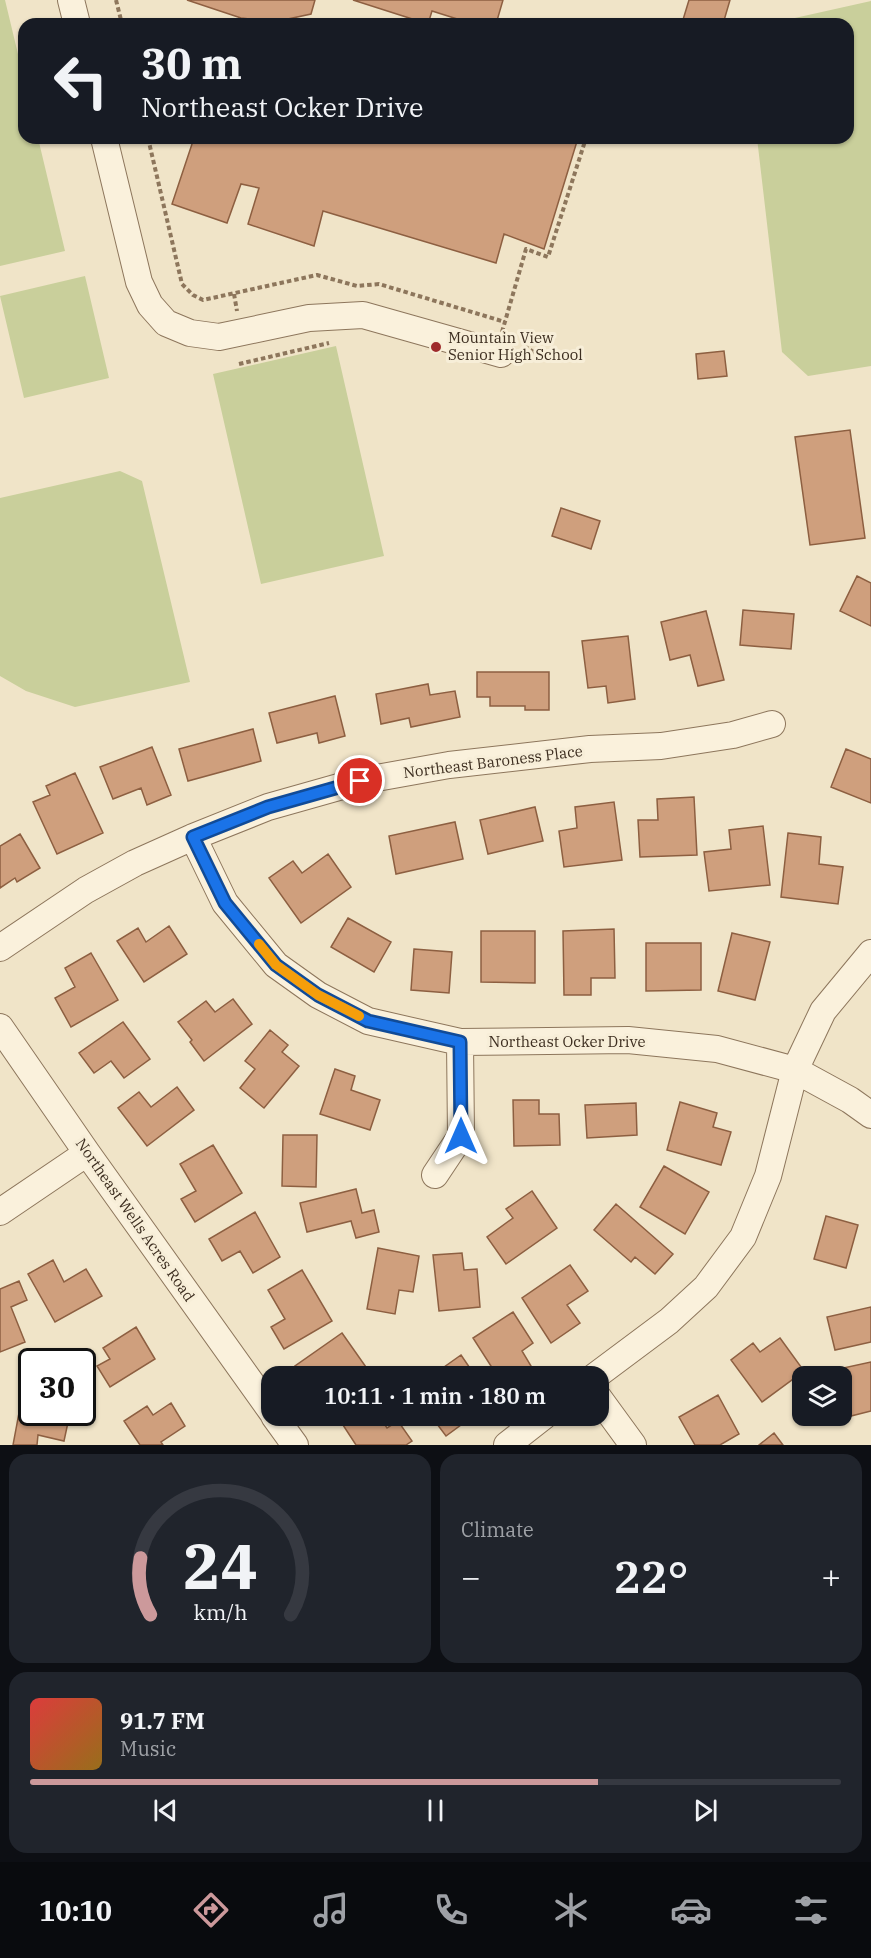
<!DOCTYPE html>
<meta charset="utf-8">
<style>
:root{--surface:#171b24;--page:#20242c;--text:#f1f3f6;--muted:#9ea1a6;--line:#363941;--accent:#cc999b}
body{margin:0;font-family:"IBM Plex Serif",serif;background:var(--page);color:var(--text);height:100vh;display:flex;flex-direction:column;font-size:22px;white-space:nowrap}
*{box-sizing:border-box;margin:0}
p{font-size:20px;color:var(--muted)}
.icon{flex:none;width:33px;height:33px;fill:none;stroke:currentColor;stroke-width:2;stroke-linecap:round;stroke-linejoin:round}
.map{position:relative;height:1445px;overflow:hidden}
.sheet{display:flex;flex-direction:column;gap:9px;padding:9px;background:#0d0f14;flex:1}
.sheet>*{flex:none}
.banner{position:absolute;left:18px;top:18px;width:836px;height:126px;border-radius:18px;box-shadow:0 2px 4px #0004;background:#171b24;color:var(--text);overflow:hidden}
.tools{position:absolute;left:792px;top:1366px;display:grid;gap:12px}
.tools a{display:grid;place-items:center;width:60px;height:60px;border-radius:12px;background:var(--surface);box-shadow:0 2px 4px #0004;font-size:30px}
.speed{position:absolute;left:18px;top:1348px;display:flex;gap:12px;font-size:30px;font-weight:700;text-align:center}
.speed>*{display:grid;place-content:center;width:78px;height:78px;border-radius:50%;background:var(--surface);box-shadow:0 2px 4px #0004;line-height:1}
.speed .limit{border:3px solid #111;border-radius:9px;background:#fff;color:#111}
.pin{position:absolute;display:grid;place-items:center;width:51px;height:51px;color:#fff;margin:-26px;border:3px solid #fff;border-radius:50%;box-shadow:0 2px 6px #0007}
.me{position:absolute;width:66px;margin:-33px;rotate:0deg;stroke-linejoin:round;filter:drop-shadow(0 0 4px #0008)}
.turn{display:flex;align-items:center;gap:21px;height:126px;padding:0 24px;font-size:27px}
.turn .icon{width:78px;height:78px;stroke-width:2.5}
.turn b{display:block;font-size:42px;line-height:51px}
.big{font-size:45px;font-weight:600;line-height:1.1}
.sheet .widget{flex:1;display:flex;flex-direction:column;justify-content:center;gap:9px;min-width:0;padding:0 21px;border-radius:18px;background:var(--page)}
.sheet .dial{align-items:center;gap:0}
.dial svg{height:156px;overflow:visible;fill:none;stroke:var(--line);stroke-width:7;stroke-linecap:round;text-anchor:middle}
.dial text{fill:var(--text);stroke:none}
.song{display:flex;align-items:center;gap:18px}
.cover{width:72px;height:72px;border-radius:9px;background:linear-gradient(135deg,hsl(0 70% 55%),hsl(40 70% 35%))}
.played{height:6px;border-radius:3px;background:linear-gradient(90deg,var(--accent) 70%,var(--line) 70%)}
.keys{display:flex;justify-content:space-around;direction:ltr}
.heat{display:flex;justify-content:space-between;align-items:center;font-size:33px;direction:ltr}
.sheet .tiles{flex:1;display:grid;gap:9px;grid-template-columns:1fr 1fr}
.widget:last-child{grid-column:span 2}
.trip{position:absolute;left:261px;top:1366px;width:348px;height:60px;border-radius:18px;background:var(--surface);box-shadow:0 2px 4px #0004;font-weight:600;line-height:60px;text-align:center}
.tab-bar{display:flex;height:96px;justify-content:space-around;align-items:center;background:#090b0e;color:var(--muted)}
.tab-bar .icon{width:42px;height:42px}
.tab-bar .on{color:var(--accent)}
.tab-bar b{font-size:27px;color:var(--text)}
.map>svg:first-child{display:block}
</style>
<div class="map">
<svg width="871" height="1445" viewBox="0 0 871 1445">
<rect width="100%" height="100%" fill="#f0e4c8"/>
<path fill="#c9cf9b" d="M 0,0 L 5,0 L 24,79 L 24,138 L 38,138 L 65,251 L 0,266 Z
M 871,1 L 871,366 L 808,376 L 782,352 L 757,138 L 848,138 L 848,24 L 768,24 Z
M 85,276 L 109,378 L 24,398 L 0,296 Z
M 336,346 L 384,556 L 261,584 L 213,374 Z
M 120,471 L 142,481 L 190,682 L 75,707 L 26,691 L 0,676 L 0,498 Z"/>
<path fill="#cf9f7d" stroke="#8d5f41" stroke-width="1.5" d="M 187,0 L 315,0 L 311,14 L 274,22 L 241,18 Z
M 353,0 L 503,0 L 496,24 L 473,24 L 432,11 L 428,24 Z
M 689,0 L 730,0 L 723,24 L 682,23 Z
M 194,138 L 399,138 L 419,143 L 420,138 L 578,138 L 544,249 L 504,234 L 496,263 L 323,211 L 314,246 L 248,224 L 259,188 L 241,184 L 227,223 L 172,204 Z
M 724,351 L 727,376 L 698,379 L 696,354 Z
M 850,430 L 865,538 L 810,545 L 795,437 Z
M 561,508 L 600,521 L 591,549 L 552,536 Z
M 857,576 L 871,583 L 871,626 L 840,611 Z
M 743,610 L 794,614 L 791,649 L 740,645 Z
M 706,611 L 724,680 L 698,686 L 690,655 L 670,660 L 661,622 Z
M 628,636 L 635,699 L 608,703 L 606,686 L 588,688 L 582,641 Z
M 477,672 L 549,672 L 549,710 L 525,710 L 525,706 L 490,706 L 490,697 L 477,697 Z
M 428,684 L 430,695 L 455,691 L 460,717 L 411,727 L 409,718 L 381,724 L 376,694 Z
M 335,696 L 345,736 L 319,743 L 317,733 L 277,743 L 269,713 Z
M 253,729 L 261,761 L 188,781 L 179,749 Z
M 152,747 L 171,795 L 147,805 L 141,788 L 113,799 L 100,767 Z
M 846,749 L 871,759 L 871,803 L 831,787 Z
M 75,773 L 103,833 L 57,854 L 33,802 L 50,795 L 46,786 Z
M 694,797 L 697,855 L 640,857 L 638,820 L 658,820 L 657,799 Z
M 614,802 L 622,860 L 564,867 L 559,831 L 577,828 L 575,807 Z
M 535,807 L 543,841 L 488,854 L 480,820 Z
M 455,822 L 463,859 L 396,874 L 389,836 Z
M 763,826 L 770,885 L 709,891 L 704,852 L 731,849 L 729,830 Z
M 788,833 L 821,837 L 819,864 L 843,867 L 838,904 L 781,897 Z
M 20,834 L 40,868 L 17,882 L 15,878 L 0,888 L 0,846 Z
M 328,854 L 351,887 L 301,923 L 269,878 L 293,861 L 302,873 Z
M 348,918 L 391,942 L 374,972 L 331,947 Z
M 169,926 L 187,954 L 144,982 L 117,941 L 138,928 L 146,942 Z
M 614,929 L 615,978 L 591,978 L 591,995 L 564,995 L 563,931 Z
M 481,931 L 535,931 L 535,983 L 481,982 Z
M 732,933 L 770,942 L 755,1000 L 718,991 Z
M 646,943 L 701,943 L 701,990 L 646,991 Z
M 414,949 L 452,952 L 449,993 L 411,990 Z
M 91,953 L 118,1000 L 71,1027 L 55,998 L 75,987 L 65,968 Z
M 233,999 L 252,1024 L 204,1061 L 190,1042 L 192,1040 L 178,1022 L 206,1001 L 215,1012 Z
M 123,1022 L 150,1059 L 124,1078 L 111,1061 L 94,1073 L 79,1053 Z
M 270,1030 L 288,1045 L 282,1052 L 299,1066 L 264,1108 L 240,1088 L 255,1069 L 245,1061 Z
M 335,1069 L 355,1076 L 351,1090 L 380,1100 L 370,1130 L 320,1114 Z
M 177,1087 L 194,1110 L 147,1146 L 118,1108 L 139,1092 L 151,1107 Z
M 513,1100 L 539,1100 L 539,1114 L 559,1114 L 560,1145 L 514,1146 Z
M 680,1102 L 717,1113 L 713,1127 L 731,1132 L 721,1165 L 667,1150 Z
M 636,1103 L 637,1135 L 587,1138 L 585,1105 Z
M 283,1135 L 317,1135 L 316,1187 L 282,1186 Z
M 213,1145 L 242,1193 L 195,1222 L 181,1199 L 196,1191 L 180,1164 Z
M 664,1166 L 709,1192 L 685,1234 L 640,1207 Z
M 356,1189 L 362,1213 L 374,1210 L 379,1232 L 356,1238 L 351,1221 L 307,1232 L 300,1203 Z
M 532,1191 L 557,1228 L 506,1264 L 487,1237 L 513,1218 L 506,1209 Z
M 616,1204 L 673,1254 L 655,1274 L 635,1257 L 631,1262 L 594,1230 Z
M 255,1212 L 280,1257 L 253,1273 L 240,1251 L 222,1261 L 209,1239 Z
M 826,1216 L 858,1225 L 846,1268 L 814,1259 Z
M 378,1248 L 419,1256 L 413,1292 L 399,1290 L 395,1314 L 367,1309 Z
M 462,1253 L 464,1270 L 477,1269 L 480,1307 L 439,1311 L 433,1255 Z
M 53,1260 L 64,1282 L 86,1269 L 102,1296 L 55,1322 L 28,1274 Z
M 570,1265 L 588,1291 L 567,1305 L 580,1323 L 551,1343 L 522,1298 Z
M 302,1270 L 332,1321 L 284,1349 L 271,1327 L 285,1319 L 268,1290 Z
M 19,1281 L 27,1300 L 11,1307 L 25,1342 L 0,1352 L 0,1289 Z
M 871,1307 L 871,1342 L 835,1350 L 827,1317 Z
M 513,1312 L 533,1343 L 522,1351 L 534,1371 L 524,1377 L 498,1377 L 473,1338 Z
M 136,1327 L 155,1359 L 110,1387 L 97,1366 L 110,1359 L 103,1348 Z
M 342,1333 L 373,1377 L 303,1377 L 295,1366 Z
M 780,1338 L 804,1371 L 762,1402 L 731,1360 L 753,1343 L 760,1352 Z
M 461,1355 L 476,1377 L 430,1377 Z
M 871,1362 L 871,1411 L 839,1419 L 838,1416 L 842,1416 L 842,1377 L 836,1377 L 834,1370 Z
M 718,1395 L 739,1434 L 720,1445 L 695,1445 L 679,1417 Z
M 22,1397 L 32,1399 L 32,1413 L 70,1413 L 64,1441 L 38,1435 L 37,1445 L 13,1445 Z
M 171,1403 L 185,1426 L 161,1442 L 163,1445 L 140,1445 L 124,1421 L 147,1406 L 153,1415 Z
M 350,1416 L 379,1416 L 387,1428 L 398,1421 L 412,1441 L 406,1445 L 356,1445 L 341,1422 Z
M 431,1416 L 467,1416 L 469,1419 L 446,1436 Z
M 774,1433 L 783,1445 L 759,1445 Z"/>
<g fill="none" stroke-linecap="round" stroke-linejoin="round">
<g stroke="#8d765c" stroke-width="28">
<path id="minor" d="M 71,0 L 77,24
M 104,138 L 139,282 L 150,305 L 166,323 L 190,333 L 219,337 L 309,318 L 363,315 L 501,354
M 193,837 L 225,903 L 276,965 L 318,995 L 368,1021 L 460,1042 L 628,1040 L 717,1049 L 795,1070 L 850,1100 L 871,1115
M 0,948 L 86,890 L 135,863 L 193,837 L 268,807 L 360,781 L 449,765 L 590,749 L 661,746 L 733,735 L 772,724
M 0,1027 L 87,1153 L 272,1412
M 435,1175 L 461,1136 L 460,1042
M 0,1212 L 87,1153
M 594,1377 L 669,1321 L 706,1287 L 743,1237 L 768,1176 L 795,1070 L 823,1011 L 871,953
M 598,1397 L 633,1445
M 274,1416 L 295,1445
M 507,1445 L 544,1416"/>
</g>
<path stroke="#8d765c" stroke-width="4" stroke-dasharray="4.5 3" stroke-linecap="butt" d="M 116,0 L 122,24
M 148,138 L 182,284 L 193,295 L 203,300 L 317,275 L 357,286 L 379,284 L 505,322
M 234,294 L 237,311
M 502,332 L 526,249 L 548,257 L 586,138
M 524,346 L 535,353
M 239,364 L 329,343"/>
<use href="#minor" stroke="#faf1dc" stroke-width="26"/>
</g>
<g fill="none" stroke-linecap="round" stroke-linejoin="round">
<g stroke="#114b97" stroke-width="15">
<path id="route" d="M 360,781 L 268,807 L 193,837 L 225,903 L 276,965 L 318,995 L 368,1021 L 460,1042 L 461,1136"/>
</g>
<use href="#route" stroke="#1a73e8" stroke-width="10"/>
<path stroke="#f59e0b" stroke-width="10" d="M 259,944 L 276,965 L 318,995 L 359,1016"/>
</g>
<circle fill="#9e2a2b" stroke="#f7eed8" stroke-width="2" cx="436" cy="347" r="6"/>
<g text-anchor="middle" stroke-width="6" stroke-linejoin="round" paint-order="stroke">
<g font-size="15" fill="#3d2e20" stroke="#f7eed8" text-anchor="start">
<text x="448" y="343">Mountain View<tspan x="448" dy="17">Senior High School</tspan></text>
</g>
<g font-size="15" fill="#3d2e20" stroke="#f7eed8">
<text transform="translate(493 762) rotate(-7)" y="5">Northeast Baroness Place</text>
<text x="567" y="1047">Northeast Ocker Drive</text>
<text transform="translate(135 1220) rotate(55)" y="5">Northeast Wells Acres Road</text>
</g>
</g>
</svg>
<div class="tools">
<a><svg class="icon" aria-label="layers" viewBox="0 0 24 24"><path d="M12 4l9 5-9 5-9-5zM3 14l9 5 9-5"/></svg></a>
</div>
<div class="speed"><div class="limit">30</div></div>
<div class="pin" style="left:360px;top:781px;background:#d93025"><svg class="icon" aria-label="arrive" viewBox="0 0 24 24"><path d="M6 21V4h12l-3 4 3 4H6"/></svg></div>
<svg class="me" style="left:461px;top:1136px" viewBox="-20 -20 40 40"><path d="M0-17L14 15 0 8-14 15z" fill="#1a73e8" stroke="#fff" stroke-width="4"/></svg>
<div class="trip">10:11 · 1 min · 180 m</div>
<div class="banner">
<div class="turn"><svg class="icon" aria-label="left" viewBox="0 0 24 24"><path d="M17 20v-9H6M10 6l-5 5 5 5"/></svg><div><b>30 m</b>Northeast Ocker Drive</div></div>
</div>
</div>
<section class="sheet">
<div class="tiles">
<div class="widget dial"><svg viewBox="0 0 100 80">
<path d="M14 69A42 42 0 1 1 86 69"/>
<path d="M14 69A42 42 0 0 1 9 40" stroke="#cc999b"/>
<text x="50" y="56" font-size="32" font-weight="700">24</text>
<text x="50" y="72" font-size="11">km/h</text>
</svg></div>
<div class="widget"><p>Climate</p>
<div class="heat"><a>−</a><b class="big">22°</b><a>+</a></div>
</div>
<div class="widget">
<div class="song"><i class="cover"></i><div><b>91.7 FM</b><p>Music</p></div></div>
<div class="played"></div>
<div class="keys"><svg class="icon" aria-label="previous" viewBox="0 0 24 24"><path d="M18 5L8 12l10 7zM5 5v14"/></svg><svg class="icon" aria-label="pause" viewBox="0 0 24 24"><path d="M8 5v14M16 5v14"/></svg><svg class="icon" aria-label="next" viewBox="0 0 24 24"><path d="M6 5l10 7-10 7zM19 5v14"/></svg></div>
</div>
</div>
</section>
<nav class="tab-bar">
<b>10:10</b>
<svg class="icon on" aria-label="directions" viewBox="0 0 24 24"><path d="M12 3l9 9-9 9-9-9zM9 14v-3h6M13 9l2 2-2 2"/></svg>
<svg class="icon" aria-label="music" viewBox="0 0 24 24"><path d="M9 18V5l10-2v13"/><circle cx="6" cy="18" r="3"/><circle cx="16" cy="16" r="3"/></svg>
<svg class="icon" aria-label="phone" viewBox="0 0 24 24"><path d="M5 4h4l2 5-3 2q2 4 5 5l2-3 5 2v4C11 20 4 13 5 4z"/></svg>
<svg class="icon" aria-label="climate" viewBox="0 0 24 24"><path d="M12 3v18M4 7l16 10M4 17L20 7"/></svg>
<svg class="icon" aria-label="car" viewBox="0 0 24 24"><path d="M5 17H2v-5l4-1 3-4h7l3 4 3 1v5h-3M9 17h6M6 11h13"/><circle cx="7" cy="17" r="2"/><circle cx="17" cy="17" r="2"/></svg>
<svg class="icon" aria-label="filters" viewBox="0 0 24 24"><path d="M4 7h16M4 17h16"/><circle cx="9" cy="7" r="2"/><circle cx="15" cy="17" r="2"/></svg>
</nav>
